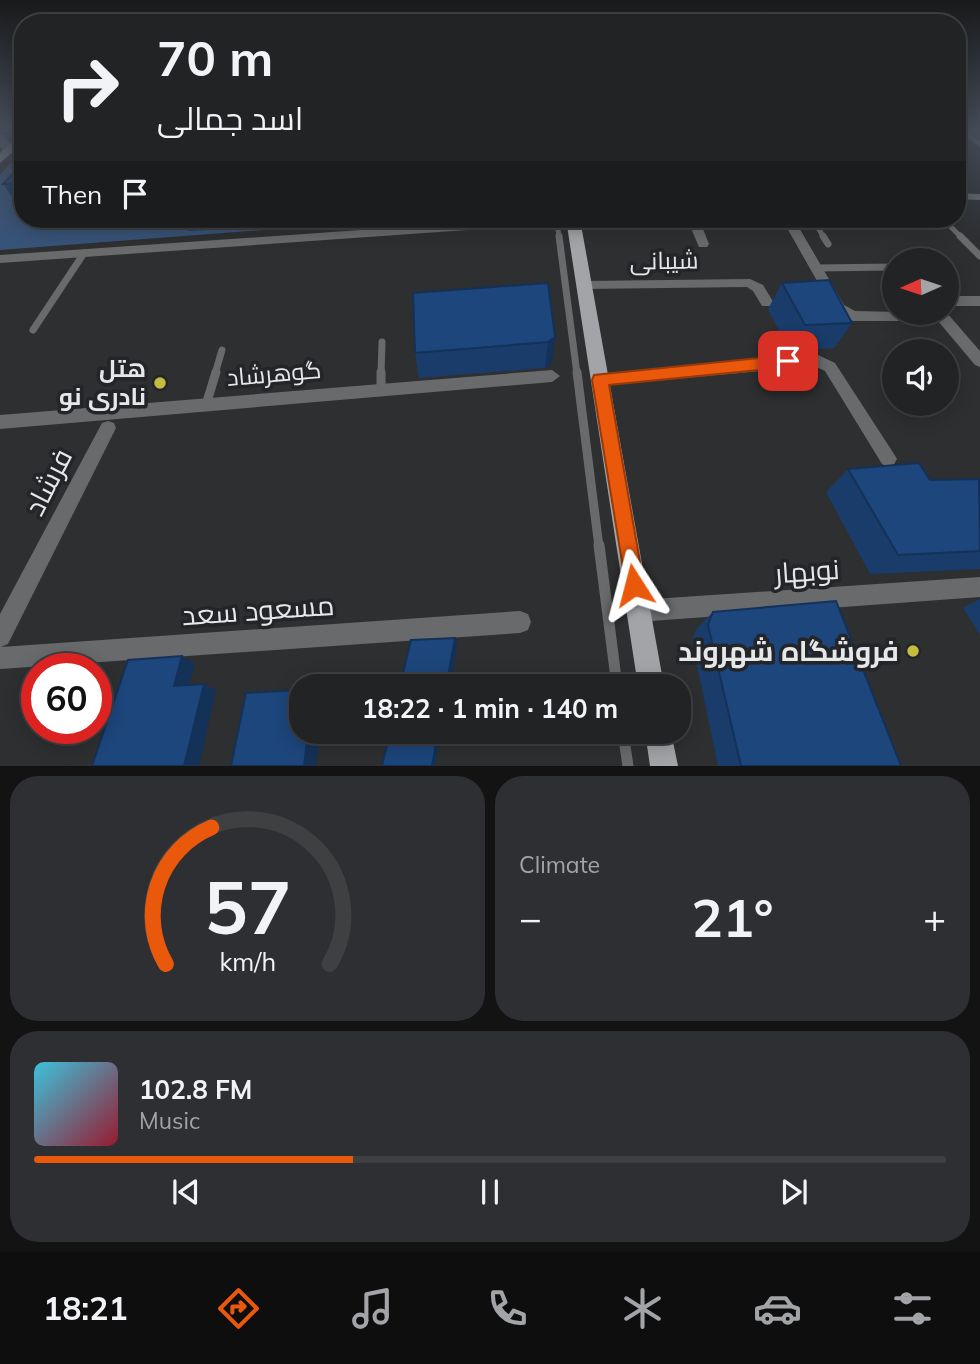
<!DOCTYPE html>
<meta charset="utf-8">
<style>
:root{--surface:#222325;--page:#2e2f32;--text:#f1f3f6;--muted:#a2a4a7;--line:#3f4042;--accent:#ea580c}
body{margin:0;font-family:Mulish,Cairo,sans-serif;background:var(--page);color:var(--text);height:100vh;display:flex;flex-direction:column;font-size:26px;white-space:nowrap}
*{box-sizing:border-box;margin:0}
p{font-size:23px;color:var(--muted)}
.icon{flex:none;width:38px;height:38px;fill:none;stroke:currentColor;stroke-width:2;stroke-linecap:round;stroke-linejoin:round}
.map{position:relative;height:766px;overflow:hidden}
.details{display:flex;flex-direction:column;gap:10px;padding:10px;background:#131314;flex:1}
.details>*{flex:none}
.banner{position:absolute;left:14px;top:14px;width:952px;height:214px;border-radius:28px;box-shadow:0 4px 18px #0003,0 0 0 2px var(--line);background:#222325;color:var(--text);overflow:hidden}
.needle{width:46px;rotate:267deg}
.buttons{position:absolute;left:882px;top:248px;display:grid;gap:14px}
.buttons a{display:grid;place-items:center;width:77px;height:77px;border-radius:50%;background:var(--surface);box-shadow:0 4px 18px #0003,0 0 0 2px var(--line);font-size:35px}
.speed{position:absolute;left:21px;top:653px;display:flex;gap:14px;font-size:35px;font-weight:700;text-align:center}
.speed>*{display:grid;place-content:center;width:91px;height:91px;border-radius:50%;background:var(--surface);box-shadow:0 4px 18px #0003,0 0 0 2px var(--line);line-height:1}
.speed .limit{border:10px solid #d22;background:#fff;color:#111}
.pin{position:absolute;display:grid;place-items:center;width:60px;height:60px;color:#fff;margin:-30px;border-radius:14px;box-shadow:0 4px 10px #0006}
.me{position:absolute;width:77px;margin:-38px;rotate:351deg;stroke-linejoin:round;filter:drop-shadow(0 0 5px #0008)}
.turn{display:flex;align-items:center;gap:24px;height:147px;padding:0 28px;font-size:32px}
.turn .icon{width:91px;height:91px;stroke-width:2.5}
.turn b{display:block;font-size:49px;line-height:60px}
.then{display:flex;align-items:center;height:66px;padding:0 28px;background:#0003;gap:14px;font-size:26px}
.big{font-size:52px;font-weight:700;line-height:1.1}
.details .widget{flex:1;display:flex;flex-direction:column;justify-content:center;gap:10px;min-width:0;padding:0 24px;border-radius:28px;background:var(--page)}
.details .dial{align-items:center;gap:0}
.dial svg{height:182px;overflow:visible;fill:none;stroke:var(--line);stroke-width:7;stroke-linecap:round;text-anchor:middle}
.dial text{fill:var(--text);stroke:none}
.song{display:flex;align-items:center;gap:21px}
.cover{width:84px;height:84px;border-radius:10px;background:linear-gradient(135deg,hsl(190 70% 55%),hsl(350 70% 35%))}
.played{height:7px;border-radius:4px;background:linear-gradient(90deg,var(--accent) 35%,var(--line) 35%)}
.keys{display:flex;justify-content:space-around;direction:ltr}
.heat{display:flex;justify-content:space-between;align-items:center;font-size:38px;direction:ltr}
.details .tiles{flex:1;display:grid;gap:10px;grid-template-columns:1fr 1fr}
.widget:last-child{grid-column:span 2}
.trip{position:absolute;left:289px;top:674px;width:402px;height:70px;border-radius:28px;background:var(--surface);box-shadow:0 4px 18px #0003,0 0 0 2px var(--line);font-weight:700;line-height:70px;text-align:center}
.dock{display:flex;height:112px;justify-content:space-around;align-items:center;background:#0e0e0f;color:var(--muted)}
.dock .icon{width:49px;height:49px}
.dock .active{color:var(--accent)}
.dock b{font-size:32px;color:var(--text)}
.map>svg:first-child{display:block}
</style>
<div class="map">
<svg width="980" height="766" viewBox="0 0 980 766">
<rect width="100%" height="100%" fill="#2d2f31"/>
<path fill="#385378" d="M 23,149 L 23,219 L 408,219 L 296,225 L 290,228 L 0,250 L 0,175 Z"/>
<g fill="none" stroke-linecap="round" stroke-linejoin="round">
<path stroke="#696a6b" stroke-width="5" d="M 961,130 L 980,144
M 557,219 L 559,238
M 813,219 L 824,238
M 943,219 L 962,238"/>
<path stroke="#696a6b" stroke-width="7" d="M 559,236 L 577,374
M 823,236 L 828,244
M 960,236 L 980,256
M 816,268 L 894,267
M 33,330 L 84,253
M 215,374 L 222,350
M 381,374 L 382,342"/>
<path stroke="#696a6b" stroke-width="9" d="M 577,372 L 599,547
M 381,390 L 381,372
M 206,405 L 216,372"/>
<path stroke="#696a6b" stroke-width="11" d="M 599,545 L 617,686
M 623,732 L 628,766"/>
<path fill="#696a6b" fill-rule="evenodd" d="M 957,193 L 980,194 L 980,200 L 957,199 Z
M 519,219 L 541,219 L 543,221 L 537,225 L 0,263 L 0,255 Z
M 687,219 L 699,219 L 709,244 L 707,247 L 699,247 Z
M 782,219 L 794,219 L 844,305 L 855,311 L 947,313 L 980,351 L 980,367 L 975,365 L 938,321 L 853,321 L 834,311 Z
M 750,279 L 763,285 L 774,303 L 772,306 L 762,306 L 753,291 L 747,287 L 584,289 L 577,285 L 584,281 Z
M 947,296 L 980,296 L 980,306 L 947,306 Z
M 816,354 L 835,363 L 894,454 L 897,459 L 894,464 L 888,467 L 882,464 L 825,371 L 814,366 L 600,386 L 594,384 L 592,380 L 594,376 L 600,374 Z
M 552,370 L 560,376 L 552,382 L 0,429 L 0,415 Z
M 108,421 L 114,423 L 116,428 L 8,644 L 1,647 L 520,611 L 528,614 L 531,622 L 528,630 L 520,633 L 0,669 L 0,614 L 102,423 Z
M 980,577 L 980,597 L 638,622 L 630,619 L 627,611 L 630,603 L 638,600 Z"/>
<path fill="#696a6b" fill-rule="evenodd" d="M 0,134 L 4,135 L 15,151 L 13,153 L 3,151 L 0,146 Z"/>
<path fill="#898b8d" fill-rule="evenodd" d="M 23,133 L 23,143 L 0,163 L 0,153 Z"/>
<path fill="#a2a4a7" fill-rule="evenodd" d="M 566,219 L 580,219 L 664,686 L 638,686 Z
M 645,732 L 671,732 L 678,766 L 650,766 Z"/>
</g>
<path fill="#193c6b" d="M 23,163 L 23,196 L 12,197 L 3,184 Z
M 957,165 L 966,174 L 957,186 Z
M 183,219 L 370,219 L 370,221 L 189,231 Z
M 782,283 L 852,323 L 834,348 L 789,351 L 768,309 Z
M 555,337 L 552,363 L 545,368 L 419,378 L 415,353 Z
M 848,469 L 930,480 L 980,480 L 980,569 L 870,574 L 826,492 Z
M 980,599 L 980,635 L 963,608 Z
M 713,612 L 901,766 L 718,766 L 692,641 L 697,628 Z"/>
<path fill="#143157" d="M 555,337 L 552,363 L 545,368 L 548,342 Z
M 455,638 L 457,647 L 450,686 L 446,686 Z
M 182,656 L 195,664 L 187,692 L 174,686 Z
M 204,684 L 216,690 L 199,766 L 184,766 Z
M 308,732 L 320,732 L 316,766 L 304,766 Z
M 438,732 L 441,732 L 435,766 L 432,766 Z"/>
<path fill="#1d467c" stroke="#143157" stroke-width="2" d="M 23,163 L 23,184 L 3,184 Z
M 957,165 L 966,174 L 957,174 Z
M 829,280 L 852,323 L 805,325 L 782,283 Z
M 548,283 L 555,337 L 548,342 L 415,353 L 413,293 Z
M 919,463 L 930,480 L 979,479 L 980,551 L 898,555 L 848,469 Z
M 836,601 L 901,766 L 741,766 L 708,625 L 713,612 Z
M 455,638 L 446,686 L 400,686 L 411,640 Z
M 182,656 L 174,686 L 204,684 L 184,766 L 92,766 L 128,660 Z
M 301,690 L 301,732 L 308,732 L 304,766 L 231,766 L 246,693 Z
M 390,732 L 438,732 L 432,766 L 382,766 Z"/>
<linearGradient id="sky" x2="0" y2="1"><stop stop-color="#191a1b"/><stop offset="0.55" stop-color="#464d5a"/><stop offset="1" stop-color="#464d5a" stop-opacity="0"/></linearGradient>
<rect width="980" height="237" fill="url(#sky)"/>
<path fill="#ea580c" stroke="#983908" stroke-width="2" d="M 788,355 L 796,361 L 788,367 L 609,385 L 644,585 L 641,592 L 634,595 L 627,592 L 592,380 L 594,375 Z"/>
<g fill="#c4bc3e" stroke="#232528" stroke-width="2.5">
<circle cx="160" cy="383" r="7"/>
<circle cx="913" cy="651" r="7"/>
</g>
<g text-anchor="middle" stroke-width="7" stroke-linejoin="round" paint-order="stroke">
<g font-size="24" fill="#e6e7e9" stroke="#232528">
<text transform="translate(664 261) rotate(-1)" y="8">شیبانی</text>
<text transform="translate(274 374) rotate(-5)" y="8">گوهرشاد</text>
</g>
<g font-size="24" font-weight="bold" fill="#e6e7e9" stroke="#232528" text-anchor="end">
<text x="146" y="377">هتل<tspan x="146" dy="28">نادری نو</tspan></text>
</g>
<g font-size="28" fill="#e6e7e9" stroke="#232528">
<text transform="translate(48 482) rotate(-63)" y="10">فرشاد</text>
<text transform="translate(807 571) rotate(-4)" y="10">نوبهار</text>
<text transform="translate(258 610) rotate(-4)" y="10">مسعود سعد</text>
</g>
<g font-size="28" font-weight="bold" fill="#e6e7e9" stroke="#232528" text-anchor="end">
<text x="899" y="661">فروشگاه شهروند</text>
</g>
</g>
</svg>
<div class="buttons">
<a><svg class="needle" viewBox="-14 -14 28 28"><path d="M0-13l5 13h-10z" fill="#e53935"/><path d="M0 13l5-13h-10z" fill="#a2a4a7"/></svg></a>
<a><svg class="icon" aria-label="sound" viewBox="0 0 24 24"><path d="M4 9h4l5-4v14l-5-4H4zM17 9q2 3 0 6"/></svg></a>
</div>
<div class="speed"><div class="limit">60</div></div>
<div class="pin" style="left:788px;top:361px;background:#d93025"><svg class="icon" aria-label="arrive" viewBox="0 0 24 24"><path d="M6 21V4h12l-3 4 3 4H6"/></svg></div>
<svg class="me" style="left:634px;top:585px" viewBox="-20 -20 40 40"><path d="M0-17L14 15 0 8-14 15z" fill="#ea580c" stroke="#fff" stroke-width="4"/></svg>
<div class="trip">18:22 · 1 min · 140 m</div>
<div class="banner">
<div class="turn"><svg class="icon" aria-label="right" viewBox="0 0 24 24"><path d="M7 20v-9h11M14 6l5 5-5 5"/></svg><div><b>70 m</b>اسد جمالی</div></div>
<div class="then">Then<svg class="icon" aria-label="arrive" viewBox="0 0 24 24"><path d="M6 21V4h12l-3 4 3 4H6"/></svg></div>
</div>
</div>
<section class="details">
<div class="tiles">
<div class="widget dial"><svg viewBox="0 0 100 80">
<path d="M14 69A42 42 0 1 1 86 69"/>
<path d="M14 69A42 42 0 0 1 34 9" stroke="#ea580c"/>
<text x="50" y="56" font-size="32" font-weight="700">57</text>
<text x="50" y="72" font-size="11">km/h</text>
</svg></div>
<div class="widget"><p>Climate</p>
<div class="heat"><a>−</a><b class="big">21°</b><a>+</a></div>
</div>
<div class="widget">
<div class="song"><i class="cover"></i><div><b>102.8 FM</b><p>Music</p></div></div>
<div class="played"></div>
<div class="keys"><svg class="icon" aria-label="previous" viewBox="0 0 24 24"><path d="M18 5L8 12l10 7zM5 5v14"/></svg><svg class="icon" aria-label="pause" viewBox="0 0 24 24"><path d="M8 5v14M16 5v14"/></svg><svg class="icon" aria-label="next" viewBox="0 0 24 24"><path d="M6 5l10 7-10 7zM19 5v14"/></svg></div>
</div>
</div>
</section>
<nav class="dock">
<b>18:21</b>
<svg class="icon active" aria-label="directions" viewBox="0 0 24 24"><path d="M12 3l9 9-9 9-9-9zM9 14v-3h6M13 9l2 2-2 2"/></svg>
<svg class="icon" aria-label="music" viewBox="0 0 24 24"><path d="M9 18V5l10-2v13"/><circle cx="6" cy="18" r="3"/><circle cx="16" cy="16" r="3"/></svg>
<svg class="icon" aria-label="phone" viewBox="0 0 24 24"><path d="M5 4h4l2 5-3 2q2 4 5 5l2-3 5 2v4C11 20 4 13 5 4z"/></svg>
<svg class="icon" aria-label="climate" viewBox="0 0 24 24"><path d="M12 3v18M4 7l16 10M4 17L20 7"/></svg>
<svg class="icon" aria-label="car" viewBox="0 0 24 24"><path d="M5 17H2v-5l4-1 3-4h7l3 4 3 1v5h-3M9 17h6M6 11h13"/><circle cx="7" cy="17" r="2"/><circle cx="17" cy="17" r="2"/></svg>
<svg class="icon" aria-label="filters" viewBox="0 0 24 24"><path d="M4 7h16M4 17h16"/><circle cx="9" cy="7" r="2"/><circle cx="15" cy="17" r="2"/></svg>
</nav>
